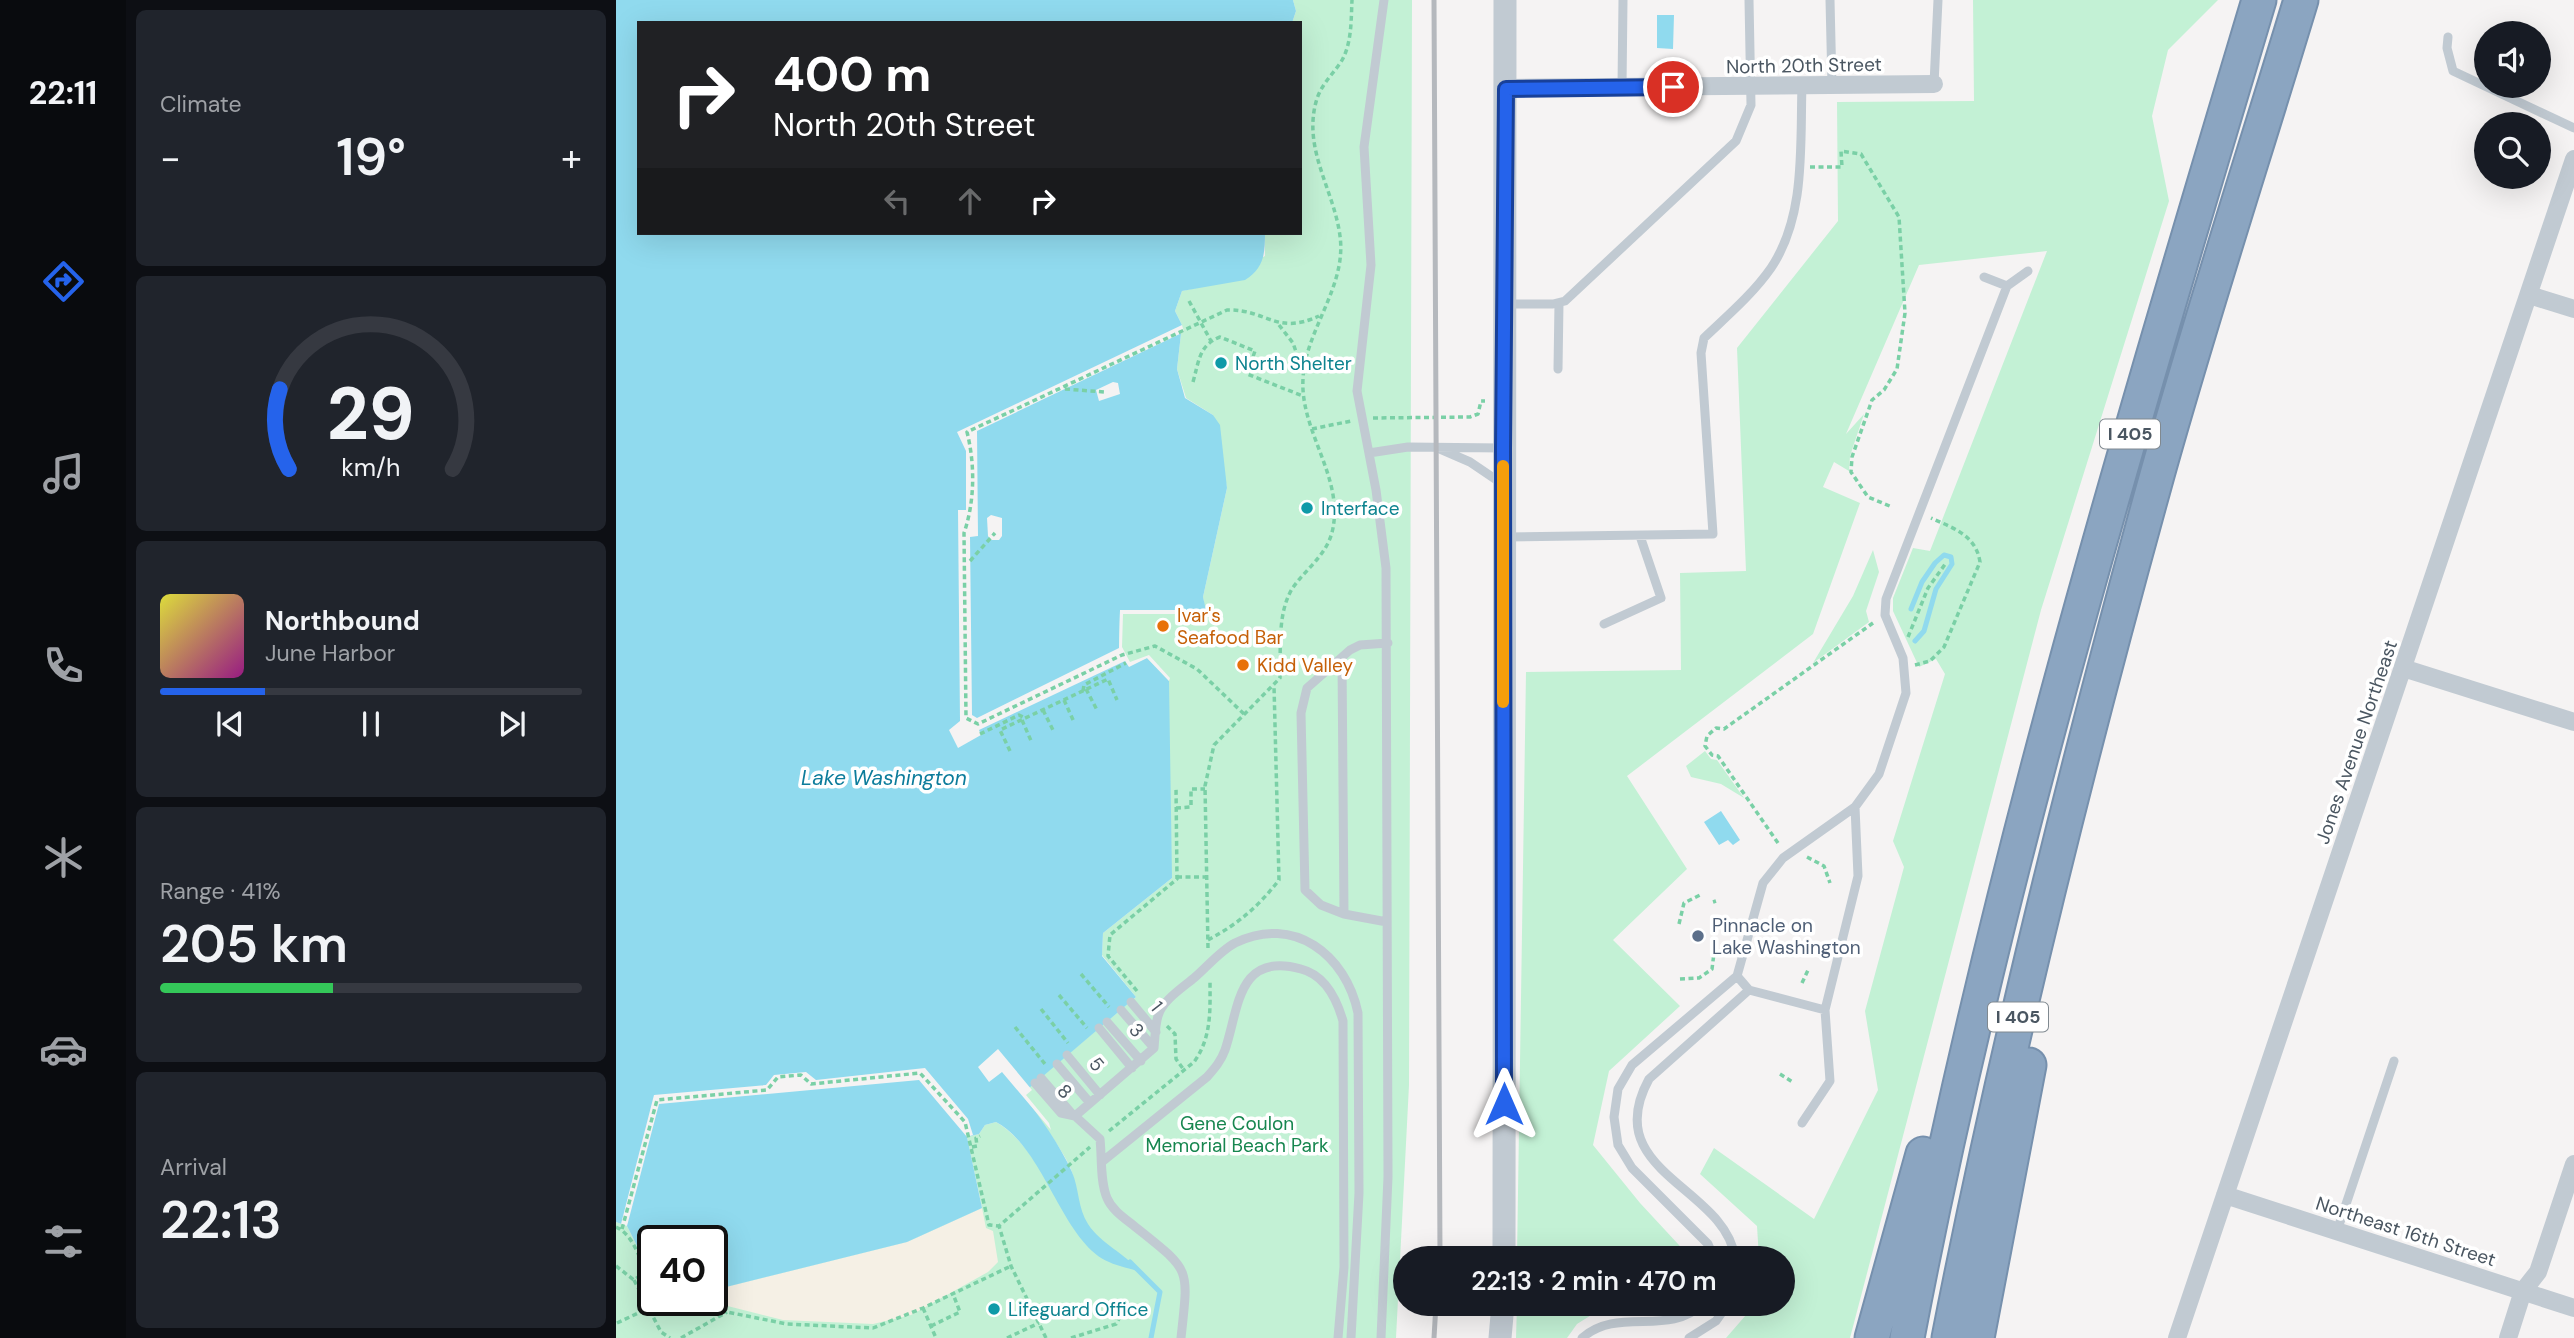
<!DOCTYPE html>
<meta charset="utf-8">
<style>
:root{--surface:#171b24;--page:#20242c;--text:#f1f3f6;--muted:#9ea1a6;--line:#363941;--accent:#2563eb}
body{margin:0;font-family:"DM Sans",sans-serif;background:var(--page);color:var(--text);height:100vh;display:flex;flex-direction:column;font-size:26px;white-space:nowrap}
*{box-sizing:border-box;margin:0}
p{font-size:23px;color:var(--muted)}
.icon{flex:none;width:38px;height:38px;fill:none;stroke:currentColor;stroke-width:2;stroke-linecap:round;stroke-linejoin:round}
.map{position:relative;flex:1;overflow:hidden}
.sheet{display:flex;flex-direction:column;gap:10px;padding:10px;background:#0d0f14;width:490px}
.sheet>*{flex:none}
.hud{position:absolute;left:21px;top:21px;width:665px;height:214px;border-radius:0px;box-shadow:0 7px 28px #0002;background:#202124;color:#fff;overflow:hidden}
.buttons{position:absolute;left:1858px;top:21px;display:grid;gap:14px}
.buttons a{display:grid;place-items:center;width:77px;height:77px;border-radius:50%;background:var(--surface);box-shadow:0 7px 28px #0002;font-size:35px}
.speed{position:absolute;left:21px;top:1225px;display:flex;gap:14px;font-size:35px;font-weight:700;text-align:center}
.speed>*{display:grid;place-content:center;width:91px;height:91px;border-radius:50%;background:var(--surface);box-shadow:0 7px 28px #0002;line-height:1}
.speed .limit{border:4px solid #111;border-radius:10px;background:#fff;color:#111}
.pin{position:absolute;display:grid;place-items:center;width:60px;height:60px;color:#fff;margin:-30px;border:4px solid #fff;border-radius:50%;box-shadow:0 2px 7px #0007}
.me{position:absolute;width:77px;margin:-38px;rotate:0deg;stroke-linejoin:round;filter:drop-shadow(0 0 5px #0008)}
.turn{display:flex;align-items:center;gap:24px;height:147px;padding:0 21px;font-size:32px}
.turn .icon{width:91px;height:91px;stroke-width:2.5}
.turn b{display:block;font-size:49px;line-height:60px}
.lanes{display:flex;align-items:center;height:66px;padding:0 21px;background:#0003;justify-content:center;gap:35px;direction:ltr}
.lanes .off{opacity:.35}
.big{font-size:52px;font-weight:600;line-height:1.1}
.sheet .widget{flex:1;display:flex;flex-direction:column;justify-content:center;gap:10px;min-width:0;padding:0 24px;border-radius:10px;background:var(--page)}
.sheet .dial{align-items:center;gap:0}
.dial svg{height:182px;overflow:visible;fill:none;stroke:var(--line);stroke-width:7;stroke-linecap:round;text-anchor:middle}
.dial text{fill:var(--text);stroke:none}
.song{display:flex;align-items:center;gap:21px}
.cover{width:84px;height:84px;border-radius:10px;background:linear-gradient(135deg,hsl(60 70% 55%),hsl(310 70% 35%))}
.played{height:7px;border-radius:4px;background:linear-gradient(90deg,var(--accent) 25%,var(--line) 25%)}
.keys{display:flex;justify-content:space-around;direction:ltr}
.heat{display:flex;justify-content:space-between;align-items:center;font-size:38px;direction:ltr}
.charge{height:10px;border-radius:5px;background:linear-gradient(90deg,#34c759 41%,var(--line) 0)}
.trip{position:absolute;left:777px;top:1246px;width:402px;height:70px;border-radius:35px;background:var(--surface);box-shadow:0 7px 28px #0002;font-weight:600;line-height:70px;text-align:center}
main{display:flex;flex:1;min-height:0}
.dock{display:flex;flex-direction:column;width:126px;justify-content:space-around;align-items:center;background:#090b0e;color:var(--muted)}
.dock .icon{width:49px;height:49px}
.dock .on{color:var(--accent)}
.dock b{font-size:32px;color:var(--text)}
.map>svg:first-child{display:block}
</style>
<main>
<nav class="dock">
<b>22:11</b>
<svg class="icon on" aria-label="directions" viewBox="0 0 24 24"><path d="M12 3l9 9-9 9-9-9zM9 14v-3h6M13 9l2 2-2 2"/></svg>
<svg class="icon" aria-label="music" viewBox="0 0 24 24"><path d="M9 18V5l10-2v13"/><circle cx="6" cy="18" r="3"/><circle cx="16" cy="16" r="3"/></svg>
<svg class="icon" aria-label="phone" viewBox="0 0 24 24"><path d="M5 4h4l2 5-3 2q2 4 5 5l2-3 5 2v4C11 20 4 13 5 4z"/></svg>
<svg class="icon" aria-label="climate" viewBox="0 0 24 24"><path d="M12 3v18M4 7l16 10M4 17L20 7"/></svg>
<svg class="icon" aria-label="car" viewBox="0 0 24 24"><path d="M5 17H2v-5l4-1 3-4h7l3 4 3 1v5h-3M9 17h6M6 11h13"/><circle cx="7" cy="17" r="2"/><circle cx="17" cy="17" r="2"/></svg>
<svg class="icon" aria-label="filters" viewBox="0 0 24 24"><path d="M4 7h16M4 17h16"/><circle cx="9" cy="7" r="2"/><circle cx="15" cy="17" r="2"/></svg>
</nav>
<section class="sheet">
<div class="widget"><p>Climate</p>
<div class="heat"><a>−</a><b class="big">19°</b><a>+</a></div>
</div>
<div class="widget dial"><svg viewBox="0 0 100 80">
<path d="M14 69A42 42 0 1 1 86 69"/>
<path d="M14 69A42 42 0 0 1 10 34" stroke="#2563eb"/>
<text x="50" y="56" font-size="32" font-weight="700">29</text>
<text x="50" y="72" font-size="11">km/h</text>
</svg></div>
<div class="widget">
<div class="song"><i class="cover"></i><div><b>Northbound</b><p>June Harbor</p></div></div>
<div class="played"></div>
<div class="keys"><svg class="icon" aria-label="previous" viewBox="0 0 24 24"><path d="M18 5L8 12l10 7zM5 5v14"/></svg><svg class="icon" aria-label="pause" viewBox="0 0 24 24"><path d="M8 5v14M16 5v14"/></svg><svg class="icon" aria-label="next" viewBox="0 0 24 24"><path d="M6 5l10 7-10 7zM19 5v14"/></svg></div>
</div>
<div class="widget"><p>Range · 41%</p><b class="big">205 km</b><div class="charge"></div></div>
<div class="widget"><p>Arrival</p><b class="big">22:13</b></div>
</section>
<div class="map">
<svg width="1958" height="1338" viewBox="0 0 1958 1338">
<rect width="100%" height="100%" fill="#f5f3f3"/>
<path fill="#c3f1d5" d="M 677,0 L 796,0 L 793,1085 L 780,1338 L 0,1338 L 0,1222 L 11,1226 L 30,1264 L 37,1269 L 37,1300 L 96,1300 L 96,1287 L 110,1287 L 291,1242 L 366,1208 L 351,1137 L 363,1134 L 369,1125 L 380,1122 C 412,1139 439,1195 457,1227 C 457,1211 461,1188 456,1172 C 451,1155 417,1109 405,1094 L 520,997 L 486,955 L 487,933 L 556,878 L 513,667 L 503,648 L 504,610 L 589,610 L 587,597 L 611,488 L 597,415 L 570,398 L 561,369 L 566,325 L 559,311 L 566,291 L 593,285 L 649,256 L 649,233 L 684,233 L 684,23 L 676,23 L 680,11 Z
M 1357,0 L 1602,0 L 1552,50 L 1536,116 L 1553,201 L 1425,610 L 1234,1338 L 1110,1338 L 1130,1315 L 1133,1304 L 1167,1304 L 1167,1258 L 1143,1258 L 1141,1226 L 1084,1174 L 1098,1148 L 1198,1219 L 1262,1090 L 1249,1011 L 1288,867 L 1277,841 L 1329,674 L 1320,659 L 1303,667 L 1277,611 L 1277,598 L 1297,548 L 1314,551 L 1431,251 L 1303,265 L 1230,434 L 1248,414 L 1234,456 L 1233,471 L 1218,462 L 1207,487 L 1244,503 L 1197,634 L 1011,776 L 1071,869 L 997,940 L 1064,1006 L 993,1071 L 977,1145 L 1024,1203 L 1075,1258 L 901,1258 L 910,672 L 1065,670 L 1064,573 L 1130,571 L 1121,348 L 1222,221 L 1221,102 L 1358,101 Z
M 1257,550 L 1263,572 L 1250,611 L 1253,622 L 1197,663 L 1237,596 Z
M 1089,751 L 1095,759 L 1101,760 L 1128,798 L 1105,784 L 1075,777 L 1070,766 Z
M 901,1304 L 993,1304 L 961,1324 L 951,1338 L 900,1338 Z"/>
<path fill="#f5f0e5" d="M 366,1208 L 370,1228 L 377,1231 L 382,1262 L 372,1272 L 295,1315 L 257,1324 L 167,1320 L 88,1300 L 96,1300 L 96,1287 L 110,1287 L 291,1242 Z"/>
<path fill="#90daee" d="M 0,0 L 677,0 L 680,11 L 676,23 L 23,23 L 23,233 L 649,233 C 649,254 648,268 629,280 L 566,291 L 559,311 L 566,325 L 561,369 L 569,398 L 597,415 L 604,425 L 611,488 L 587,597 L 590,610 L 504,611 L 503,648 L 513,666 L 531,658 L 553,681 L 556,878 L 487,933 L 486,956 L 520,997 L 406,1094 C 424,1117 444,1145 456,1172 C 463,1188 462,1209 472,1224 C 485,1244 509,1253 524,1272 C 515,1268 503,1267 493,1262 C 446,1242 429,1148 380,1122 L 369,1125 L 363,1134 L 351,1137 L 366,1208 L 291,1242 L 110,1287 L 96,1287 L 96,1241 L 37,1241 L 37,1269 L 30,1264 L 11,1226 L 0,1222 Z
M 1041,15 L 1058,15 L 1057,49 L 1041,48 Z
M 1105,811 L 1124,840 L 1117,845 L 1112,840 L 1103,845 L 1088,822 Z"/>
<path fill="#f5f3f3" d="M 566,325 L 568,332 L 361,431 L 362,536 L 354,537 L 356,715 L 361,718 L 503,648 L 504,610 L 590,610 L 588,614 L 507,614 L 506,647 L 514,662 L 533,655 L 554,678 L 553,681 L 531,658 L 513,667 L 509,661 L 363,730 L 365,735 L 342,748 L 333,730 L 344,721 L 342,510 L 350,510 L 350,451 L 341,432 Z
M 497,382 L 502,383 L 504,394 L 483,401 L 480,390 Z
M 375,515 L 386,518 L 386,536 L 383,540 L 375,540 L 372,536 L 371,518 Z
M 382,1049 L 416,1090 L 410,1095 L 433,1123 L 435,1130 L 386,1072 L 373,1082 L 362,1067 Z
M 309,1068 L 352,1119 L 357,1135 L 351,1137 L 303,1080 L 43,1104 L 11,1226 L 5,1224 L 38,1095 L 150,1085 L 158,1075 L 190,1072 L 200,1080 Z"/>
<g fill="none" stroke-linecap="round" stroke-linejoin="round">
<path stroke="#90daee" stroke-width="5" d="M 1295,609 L 1306,582 L 1319,563 L 1328,555 L 1335,557 L 1336,564 L 1320,589 L 1308,631 L 1299,641
M 514,1262 L 544,1292 L 535,1338"/>
<g stroke="#7690ad" stroke-width="37">
<path id="motorway" d="M 1256,1338 L 1307,1154
M 1291,1338 C 1377,884 1511,442 1643,0
M 1333,1338 C 1389,1051 1460,768 1538,486 C 1583,323 1636,162 1685,0
M 1361,1338 L 1413,1065"/>
</g>
<path stroke="#7ad0a6" stroke-width="3.5" stroke-dasharray="5 3.5" stroke-linecap="butt" d="M 1194,167 L 1226,167 L 1225,151 L 1245,154 L 1283,217 L 1289,313 L 1281,369 L 1268,390 L 1256,400 L 1236,457 L 1235,472 L 1252,497 L 1276,507
M 573,301 L 595,341
M 663,325 L 677,343 L 687,372
M 577,382 C 583,361 583,345 604,337 L 639,351 L 631,374 L 687,396
M 449,389 L 489,392
M 757,418 L 854,417 L 862,414 L 865,401 L 869,401
M 696,429 L 735,421
M 354,561 L 379,533
M 1292,637 L 1312,588 L 1330,563
M 1299,665 L 1314,661 L 1328,647 L 1364,562 C 1360,535 1337,528 1315,518
M 470,689 L 481,710
M 467,691 L 468,685 L 510,663
M 448,700 L 458,722
M 427,710 L 438,732
M 628,714 L 581,669 L 539,646 L 506,655 L 362,724 L 350,718 L 348,533 C 359,501 359,464 351,432 L 611,310 C 651,309 660,336 703,316
M 406,720 L 416,743
M 364,734 L 403,715 L 409,718
M 394,751 L 384,730 L 492,679 L 501,700
M 560,808 L 575,807 L 575,789 L 589,789
M 1162,843 L 1102,756 L 1096,755 L 1089,746 L 1091,736 L 1100,728 L 1108,729 L 1257,623
M 1191,857 L 1208,866 L 1214,883
M 561,877 L 591,877
M 1097,902 L 1100,901
M 1063,924 L 1068,903 L 1086,894
M 592,940 C 622,924 642,907 663,880 L 658,686
M 592,948 L 589,786 L 598,745 L 664,678 C 665,650 661,614 676,589 C 690,568 712,555 717,528 C 727,476 684,431 687,379 C 689,330 731,287 724,236 C 718,190 687,150 700,102 C 704,86 716,75 725,62 C 736,44 735,20 736,0
M 465,974 L 493,1007
M 1064,979 L 1083,978 L 1096,969 L 1099,945
M 1186,983 L 1193,968
M 521,991 L 492,956 L 494,935 L 561,879 L 560,787
M 443,995 L 471,1028
M 425,1009 L 452,1043
M 551,1026 L 559,1034 L 560,1059 L 568,1070
M 399,1027 L 429,1064
M 1164,1074 L 1178,1083
M 493,1131 L 578,1062 C 596,1037 594,1010 594,980
M 356,1147 L 361,1146 L 360,1138 L 364,1136
M 0,1227 C 16,1234 24,1257 29,1272
M 6,1229 L 41,1100 L 151,1090 L 162,1077 L 185,1075 L 195,1084 L 304,1073 L 349,1122 L 373,1225 L 383,1226
M 0,1266 L 18,1280 L 29,1272 L 37,1274
M 18,1280 L 45,1332 L 54,1338
M 82,1300 L 101,1310 L 171,1324 L 257,1328 L 307,1308 L 395,1266
M 307,1308 L 320,1338
M 1,1323 L 33,1308
M 315,1326 L 344,1312 L 337,1294
M 65,1338 L 111,1312
M 391,1338 L 423,1323
M 430,1338 L 395,1266 L 383,1226 L 474,1147
M 455,1338 L 500,1324 L 507,1312"/>
<path stroke="#c1cad2" stroke-width="9" d="M 1214,0 L 1216,85
M 1832,37 L 1831,48 L 1837,71 L 1958,128
M 1318,84 L 1322,0
M 1006,87 L 1007,0
M 1368,277 L 1391,286 L 1412,271
M 890,304 L 937,304 L 949,301 L 1120,141 L 1135,105 L 1133,0
M 942,369 L 943,303
M 824,449 L 854,462 L 885,483
M 753,453 L 792,447 L 887,448
M 888,537 L 1097,534 L 1085,353 L 1088,338 C 1110,317 1137,294 1155,268 C 1190,216 1184,146 1186,85
M 988,624 L 1045,598 L 1024,536
M 726,658 L 728,914 L 705,905 L 689,890 L 685,713 L 691,688 L 734,650 L 744,645 L 772,643
M 728,914 L 771,922
M 1121,976 L 1133,990 L 1209,1010
M 515,1002 L 540,1032
M 505,1010 L 538,1048
M 491,1022 L 525,1061
M 483,1028 L 516,1068
M 451,1055 L 484,1095
M 441,1064 L 474,1103
M 425,1078 L 457,1115
M 419,1083 L 445,1113 L 459,1116
M 1186,1123 L 1214,1081 L 1209,1010 L 1242,876 L 1239,807
M 487,1161 L 591,1077 C 599,1068 605,1061 609,1050 C 623,1009 621,951 685,969 C 709,975 721,1000 727,1021 L 728,1267 L 722,1338
M 1721,1231 L 1778,1061
M 1098,1258 L 1092,1244 L 1016,1168 L 1002,1145 L 998,1117 L 1002,1089 L 1016,1065 L 1121,976 L 1147,883 L 1167,858 L 1239,807 L 1263,774 L 1290,693 L 1287,658 L 1269,615 L 1270,599 L 1391,286
M 1119,1258 C 1110,1187 982,1172 1033,1079 L 1133,990
M 565,1338 C 573,1264 575,1272 517,1225 C 508,1218 496,1210 491,1198 C 484,1182 486,1157 484,1139 L 459,1116 L 538,1048 C 539,1038 539,1026 542,1016 C 546,1001 566,988 578,978 C 591,967 604,951 619,943 C 678,914 730,955 742,1013 L 743,1193 L 735,1338
M 765,1338 L 772,1177 L 770,568 L 760,490 L 741,391 L 755,265 L 748,147 L 768,0
M 966,1338 C 1002,1306 1053,1337 1086,1304
M 1073,1338 L 1100,1321 L 1112,1304"/>
<path stroke="#c1cad2" stroke-width="18" d="M 890,88 L 1318,84
M 1913,295 L 1958,309
M 1787,668 L 1958,722
M 1609,1195 L 1958,1308
M 1561,1338 L 1958,159
M 1892,1338 L 1907,1291 L 1922,1272 L 1958,1164"/>
<path stroke="#c1cad2" stroke-width="23" d="M 888,1258 L 889,0
M 884,1338 L 887,1304"/>
<use href="#motorway" stroke="#8ba5c1" stroke-width="33"/>
<path stroke="#b5b8bd" stroke-width="5" d="M 818,0 L 824,1258
M 818,1338 L 820,1304"/>
</g>
<g fill="none" stroke-linecap="round" stroke-linejoin="round">
<g stroke="#184099" stroke-width="18">
<path id="route" d="M 888,1104 L 887,448 L 890,89 L 1057,87"/>
</g>
<use href="#route" stroke="#2563eb" stroke-width="12"/>
<path stroke="#f59e0b" stroke-width="12" d="M 887,466 L 887,702"/>
</g>
<g fill="#0f9aa8" stroke="#fff" stroke-width="2.5">
<circle cx="605" cy="363" r="7"/>
<circle cx="691" cy="508" r="7"/>
<circle cx="378" cy="1309" r="7"/>
</g>
<g fill="#e8710a" stroke="#fff" stroke-width="2.5">
<circle cx="547" cy="626" r="7"/>
<circle cx="627" cy="665" r="7"/>
</g>
<circle fill="#5c6f8a" stroke="#fff" stroke-width="2.5" cx="1082" cy="936" r="7"/>
<g text-anchor="middle" stroke-width="7" stroke-linejoin="round" paint-order="stroke">
<g fill="#fff" stroke="#808990" stroke-width="2">
<rect x="1484" y="419.5" width="60" height="29" rx="5"/>
<rect x="1372" y="1002.5" width="60" height="29" rx="5"/>
</g>
<g font-size="18" font-weight="bold" fill="#4a5661">
<text x="1514" y="440">I 405</text>
<text x="1402" y="1023">I 405</text>
</g>
<g font-size="19" fill="#4a5661" stroke="#fff">
<text transform="translate(1188 65) rotate(-1)" y="7">North 20th Street</text>
<text transform="translate(1740 742) rotate(-71)" y="7">Jones Avenue Northeast</text>
<text transform="translate(541 1006) rotate(52)" y="7">1</text>
<text transform="translate(521 1030) rotate(49)" y="7">3</text>
<text transform="translate(481 1064) rotate(50)" y="7">5</text>
<text transform="translate(449 1091) rotate(46)" y="7">8</text>
<text transform="translate(1790 1231) rotate(18)" y="7">Northeast 16th Street</text>
</g>
<g font-size="19" fill="#0d838f" stroke="#fff" text-anchor="start">
<text x="619" y="370">North Shelter</text>
<text x="705" y="515">Interface</text>
<text x="392" y="1316">Lifeguard Office</text>
</g>
<g font-size="19" fill="#c56008" stroke="#fff" text-anchor="start">
<text x="561" y="622">Ivar's<tspan x="561" dy="22">Seafood Bar</tspan></text>
<text x="641" y="672">Kidd Valley</text>
</g>
<g font-size="19" fill="#4e5e75" stroke="#fff" text-anchor="start">
<text x="1096" y="932">Pinnacle on<tspan x="1096" dy="22">Lake Washington</tspan></text>
</g>
<g font-size="19" fill="#17864f" stroke="#fff">
<text x="621" y="1130">Gene Coulon<tspan x="621" dy="22">Memorial Beach Park</tspan></text>
</g>
<g font-size="21" font-style="italic" fill="#0c7c9b" stroke="#fff">
<text x="268" y="785">Lake Washington</text>
</g>
</g>
</svg>
<div class="buttons">
<a><svg class="icon" aria-label="sound" viewBox="0 0 24 24"><path d="M4 9h4l5-4v14l-5-4H4zM17 9q2 3 0 6"/></svg></a>
<a><svg class="icon" aria-label="search" viewBox="0 0 24 24"><circle cx="10" cy="10" r="6"/><path d="M15 15l6 6"/></svg></a>
</div>
<div class="speed"><div class="limit">40</div></div>
<div class="pin" style="left:1057px;top:87px;background:#d93025"><svg class="icon" aria-label="arrive" viewBox="0 0 24 24"><path d="M6 21V4h12l-3 4 3 4H6"/></svg></div>
<svg class="me" style="left:888px;top:1104px" viewBox="-20 -20 40 40"><path d="M0-17L14 15 0 8-14 15z" fill="#2563eb" stroke="#fff" stroke-width="4"/></svg>
<div class="trip">22:13 · 2 min · 470 m</div>
<div class="hud">
<div class="turn"><svg class="icon" aria-label="right" viewBox="0 0 24 24"><path d="M7 20v-9h11M14 6l5 5-5 5"/></svg><div><b>400 m</b>North 20th Street</div></div>
<div class="lanes"><svg class="icon off" aria-label="left" viewBox="0 0 24 24"><path d="M17 20v-9H6M10 6l-5 5 5 5"/></svg><svg class="icon off" aria-label="ahead" viewBox="0 0 24 24"><path d="M12 20V5M6 11l6-6 6 6"/></svg><svg class="icon" aria-label="right" viewBox="0 0 24 24"><path d="M7 20v-9h11M14 6l5 5-5 5"/></svg></div>
</div>
</div>
</main>
